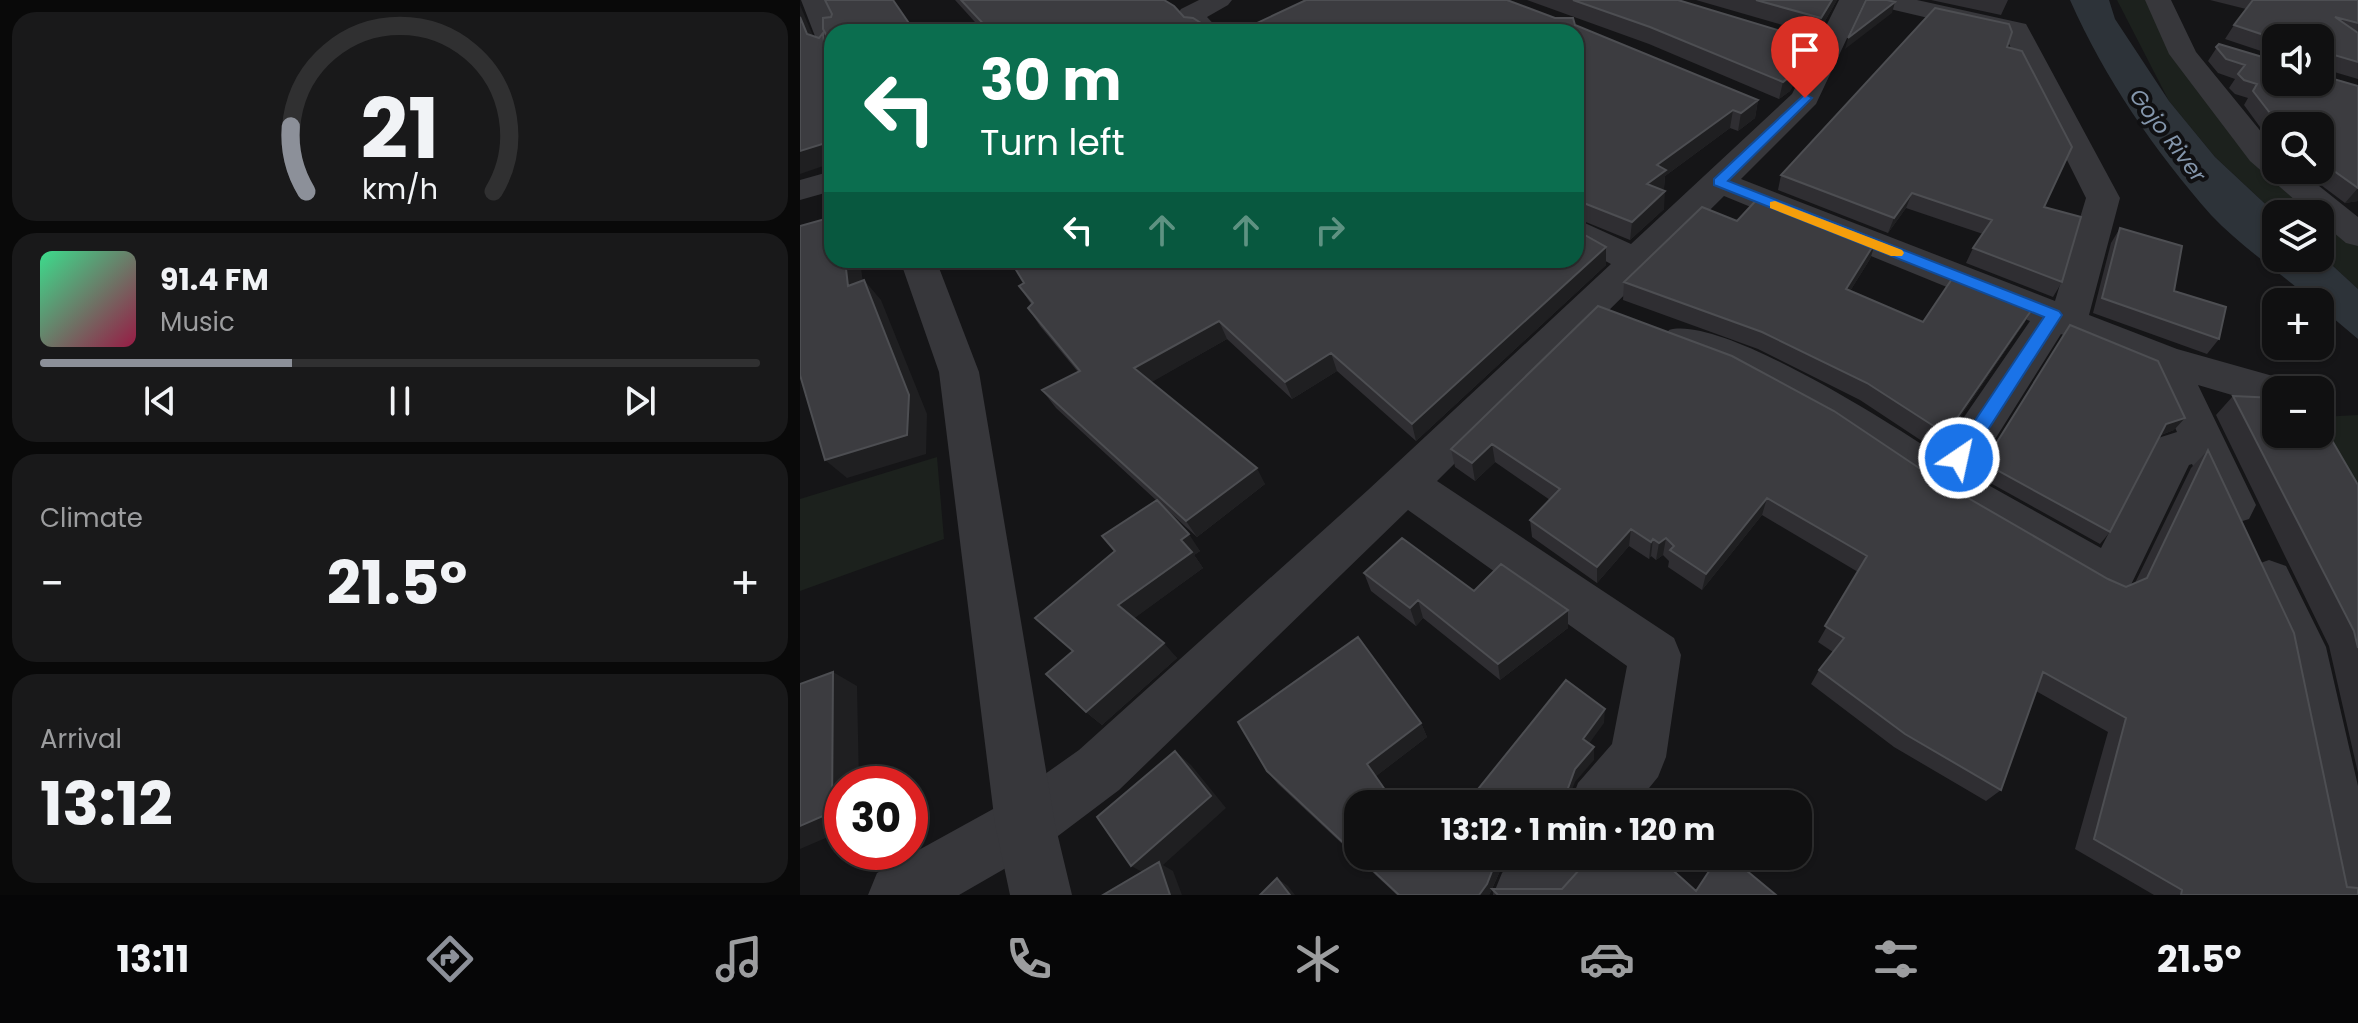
<!DOCTYPE html>
<meta charset="utf-8">
<style>
:root{--surface:#101011;--page:#19191a;--text:#f1f3f6;--muted:#9c9d9f;--line:#303031;--accent:#8c9099}
body{margin:0;font-family:Poppins,sans-serif;background:var(--page);color:var(--text);height:100vh;display:flex;flex-direction:column;font-size:30px;white-space:nowrap}
*{box-sizing:border-box;margin:0}
p{font-size:26px;color:var(--muted)}
.icon{flex:none;width:44px;height:44px;fill:none;stroke:currentColor;stroke-width:2;stroke-linecap:round;stroke-linejoin:round}
.map{position:relative;flex:1;overflow:hidden}
.drawer{display:flex;flex-direction:column;gap:12px;padding:12px;background:#090909;width:800px}
.drawer>*{flex:none}
.hud{position:absolute;left:24px;top:24px;width:760px;height:244px;border-radius:24px;box-shadow:0 2px 6px #0004,0 0 0 2px var(--line);background:#0b6e4f;color:#fff;overflow:hidden}
.buttons{position:absolute;left:1462px;top:24px;display:grid;gap:16px}
.buttons a{display:grid;place-items:center;width:72px;height:72px;border-radius:16px;background:var(--surface);box-shadow:0 2px 6px #0004,0 0 0 2px var(--line);font-size:40px}
.speed{position:absolute;left:24px;top:766px;display:flex;gap:16px;font-size:40px;font-weight:700;text-align:center}
.speed>*{display:grid;place-content:center;width:104px;height:104px;border-radius:50%;background:var(--surface);box-shadow:0 2px 6px #0004,0 0 0 2px var(--line);line-height:1}
.speed .limit{border:12px solid #d22;background:#fff;color:#111}
.pin{position:absolute;display:grid;place-items:center;width:68px;height:68px;color:#fff;margin:-82px -34px;border-radius:50% 50% 50% 0;rotate:-45deg;box-shadow:0 0 8px #0007}
.pin .icon{rotate:45deg}
.me{position:absolute;width:88px;margin:-44px;rotate:34deg;stroke-linejoin:round;filter:drop-shadow(0 0 6px #0008)}
.turn{display:flex;align-items:center;gap:28px;height:168px;padding:0 24px;font-size:36px}
.turn .icon{width:104px;height:104px;stroke-width:2.5}
.turn b{display:block;font-size:56px;line-height:68px}
.lanes{display:flex;align-items:center;height:76px;padding:0 24px;background:#0003;justify-content:center;gap:40px;direction:ltr}
.lanes .off{opacity:.35}
.big{font-size:60px;font-weight:700;line-height:1.1}
.drawer .card{flex:1;display:flex;flex-direction:column;justify-content:center;gap:12px;min-width:0;padding:0 28px;border-radius:24px;background:var(--page)}
.drawer .dial{align-items:center;gap:0}
.dial svg{height:208px;overflow:visible;fill:none;stroke:var(--line);stroke-width:7;stroke-linecap:round;text-anchor:middle}
.dial text{fill:var(--text);stroke:none}
.song{display:flex;align-items:center;gap:24px}
.cover{width:96px;height:96px;border-radius:12px;background:linear-gradient(135deg,hsl(150 70% 55%),hsl(340 70% 35%))}
.played{height:8px;border-radius:4px;background:linear-gradient(90deg,var(--accent) 35%,var(--line) 35%)}
.keys{display:flex;justify-content:space-around;direction:ltr}
.heat{display:flex;justify-content:space-between;align-items:center;font-size:44px;direction:ltr}
.trip{position:absolute;left:544px;top:790px;width:468px;height:80px;border-radius:24px;background:var(--surface);box-shadow:0 2px 6px #0004,0 0 0 2px var(--line);font-weight:700;line-height:80px;text-align:center}
.tab-bar{display:flex;height:128px;justify-content:space-around;align-items:center;background:#060607;color:var(--muted)}
.tab-bar .icon{width:56px;height:56px}
.tab-bar .active{color:var(--accent)}
.tab-bar b{font-size:36px;color:var(--text)}
main{display:flex;flex:1;min-height:0}
.map>svg:first-child{display:block}
</style>
<main>
<section class="drawer">
<div class="card dial"><svg viewBox="0 0 100 80">
<path d="M14 69A42 42 0 1 1 86 69"/>
<path d="M14 69A42 42 0 0 1 8 44" stroke="#8c9099"/>
<text x="50" y="56" font-size="32" font-weight="700">21</text>
<text x="50" y="72" font-size="11">km/h</text>
</svg></div>
<div class="card">
<div class="song"><i class="cover"></i><div><b>91.4 FM</b><p>Music</p></div></div>
<div class="played"></div>
<div class="keys"><svg class="icon" aria-label="previous" viewBox="0 0 24 24"><path d="M18 5L8 12l10 7zM5 5v14"/></svg><svg class="icon" aria-label="pause" viewBox="0 0 24 24"><path d="M8 5v14M16 5v14"/></svg><svg class="icon" aria-label="next" viewBox="0 0 24 24"><path d="M6 5l10 7-10 7zM19 5v14"/></svg></div>
</div>
<div class="card"><p>Climate</p>
<div class="heat"><a>−</a><b class="big">21.5°</b><a>+</a></div>
</div>
<div class="card"><p>Arrival</p><b class="big">13:12</b></div>
</section>
<div class="map">
<svg width="1558" height="895" viewBox="0 0 1558 895">
<rect width="100%" height="100%" fill="#151517"/>
<path fill="#1c211d" d="M 1317,0 L 1346,0 L 1435,141 L 1518,214 L 1476,214 L 1415,157 L 1369,101 Z
M 1520,215 L 1558,245 L 1558,289 L 1520,254 Z
M 1558,415 L 1558,517 L 1520,434 L 1520,417 Z
M 137,457 L 144,539 L 0,591 L 0,499 Z"/>
<path fill="#2d3339" d="M 1270,0 L 1309,0 L 1315,19 L 1369,101 L 1415,157 L 1476,214 L 1476,258 L 1520,258 L 1520,254 L 1558,289 L 1558,339 L 1520,307 L 1520,302 L 1514,302 C 1482,274 1440,246 1411,215 C 1354,150 1305,79 1270,0 Z"/>
<g fill="none" stroke-linecap="round" stroke-linejoin="round">
<path fill="#37373b" fill-rule="evenodd" d="M 399,0 L 432,0 L 428,5 L 407,17 L 421,32 L 392,32 L 377,15 L 381,9 Z
M 1039,0 L 1065,0 L 1016,104 L 941,179 L 1255,301 L 1286,198 L 1205,36 L 1073,5 L 1069,0 L 1117,0 L 1226,24 L 1320,198 L 1289,315 L 1377,349 L 1491,381 L 1496,390 L 1476,390 L 1476,408 L 1398,385 L 1456,505 L 1449,519 L 1433,524 L 1417,519 L 1392,464 L 1389,465 L 1327,593 L 1310,600 L 1293,593 L 1128,495 L 1029,427 L 929,372 L 869,350 L 863,340 L 869,330 C 921,315 1090,423 1138,455 L 1230,321 L 924,196 L 637,481 L 874,638 L 881,655 L 866,757 L 858,777 L 836,804 L 770,804 L 778,783 L 812,744 L 827,666 L 608,510 L 319,790 L 246,845 L 159,895 L 68,895 L 77,873 L 204,803 L 279,750 L 568,490 L 811,264 L 776,245 L 776,219 L 831,244 L 992,94 ZM 1261,334 L 1350,371 L 1377,432 L 1358,438 L 1301,548 L 1172,476 Z
M 1345,0 L 1371,0 L 1396,52 L 1476,150 L 1476,170 L 1499,170 L 1558,217 L 1558,246 L 1546,243 L 1520,221 L 1520,214 L 1511,214 L 1450,161 L 1369,54 Z
M 32,171 L 32,191 L 0,200 L 0,180 Z
M 1469,560 L 1486,566 L 1526,647 L 1558,786 L 1558,895 L 1521,895 L 1474,648 L 1444,582 L 1452,566 Z
M 716,856 L 786,856 L 777,877 L 763,895 L 693,895 L 702,873 Z"/>
<path fill="#37373b" fill-rule="evenodd" d="M 1,0 L 27,0 L 41,32 L 32,32 L 32,52 L 22,50 L 18,44 Z
M 100,260 L 136,260 L 179,372 L 255,824 L 272,895 L 210,895 L 195,824 L 139,372 Z"/>
</g>
<path fill="#2f2e32" d="M 155,0 L 364,0 L 384,17 L 415,32 L 184,32 Z
M 727,0 L 878,0 L 1011,40 L 1008,57 L 990,91 L 979,99 L 849,44 Z
M 896,0 L 1037,0 L 1017,35 Z
M 1131,0 L 1208,0 L 1201,15 Z
M 1410,0 L 1558,0 L 1558,79 L 1524,69 L 1520,75 L 1520,38 L 1476,38 L 1476,56 L 1425,39 L 1434,25 L 1446,9 Z
M 775,25 L 958,100 L 955,118 L 938,131 L 930,128 L 865,176 L 864,188 L 861,190 L 864,209 L 830,240 L 776,218 L 776,32 Z
M 1419,44 L 1558,86 L 1558,201 L 1545,203 L 1501,170 L 1520,170 L 1520,126 L 1476,126 L 1476,149 L 1444,105 L 1448,98 L 1435,94 L 1429,88 L 1435,79 L 1418,73 L 1408,61 Z
M 1207,47 L 1262,282 L 1253,297 L 1166,263 L 1173,248 L 1183,234 L 1106,208 L 1088,233 L 978,190 L 981,175 Z
M 937,221 L 1076,241 L 1070,259 L 1050,291 L 1123,322 L 1225,322 L 1137,451 L 1060,400 L 958,349 L 823,300 L 824,282 Z
M 1320,228 L 1374,291 L 1419,339 L 1407,354 L 1293,313 L 1311,243 Z
M 806,265 L 616,441 L 537,371 L 492,399 L 427,339 L 351,382 L 465,484 L 397,537 L 365,508 L 400,551 L 394,555 L 403,568 L 334,618 L 377,658 L 302,725 L 286,712 L 273,651 L 315,551 L 357,501 L 256,408 L 242,390 L 278,372 L 240,326 L 228,308 L 231,304 L 219,286 L 224,283 Z
M 798,306 L 1137,480 L 1308,579 L 1326,587 L 1335,583 L 1391,468 L 1408,450 L 1547,887 L 1558,895 L 1354,895 L 1275,849 L 1308,732 L 1236,691 L 1201,790 L 1186,801 L 1094,747 L 1011,684 L 1019,670 L 1033,652 L 1018,642 L 1058,572 L 962,515 L 902,590 L 868,567 L 869,561 L 863,555 L 856,560 L 851,556 L 849,559 L 829,546 L 797,583 L 732,537 L 730,520 L 750,500 L 695,462 L 675,481 L 655,467 L 651,449 Z
M 1270,325 L 1374,430 L 1361,435 L 1310,532 L 1300,544 L 1176,475 Z
M 1433,396 L 1558,485 L 1558,773 L 1529,646 L 1416,415 Z
M 564,573 L 674,591 L 768,610 L 768,628 L 700,680 L 623,618 L 616,626 L 571,591 Z
M 621,723 L 627,737 L 576,776 L 558,856 L 713,856 L 700,871 L 692,889 L 762,889 L 837,869 L 896,891 L 976,895 L 694,895 L 692,889 L 689,895 L 597,895 L 478,784 L 467,771 Z"/>
<path fill="#1f1f21" d="M 1032,0 L 1037,0 L 1017,35 L 1021,18 Z
M 1095,2 L 1092,13 L 1045,49 L 1048,38 Z
M 0,5 L 20,52 L 7,34 L 0,17 Z
M 23,33 L 32,46 L 32,120 Z
M 1011,40 L 1008,57 L 990,91 L 979,99 L 983,82 Z
M 1531,54 L 1522,66 L 1527,65 L 1520,75 L 1520,66 Z
M 958,100 L 955,118 L 938,131 L 941,113 Z
M 933,110 L 930,128 L 865,176 L 864,188 L 845,202 L 847,184 L 857,165 Z
M 32,141 L 32,163 L 0,174 L 0,151 Z
M 1558,188 L 1558,201 L 1545,203 Z
M 865,191 L 864,209 L 830,240 L 832,222 Z
M 1112,193 L 1106,208 L 1088,233 L 1094,218 Z
M 1076,241 L 1070,259 L 1040,307 L 1046,289 Z
M 806,247 L 806,265 L 616,441 L 612,424 Z
M 45,260 L 60,260 L 66,306 L 48,286 Z
M 64,280 L 81,300 L 127,414 L 126,454 L 47,478 L 25,460 Z
M 1235,305 L 1225,322 L 1137,451 L 1146,434 Z
M 419,321 L 427,339 L 345,386 L 334,368 Z
M 531,353 L 537,371 L 492,399 L 485,382 Z
M 1385,418 L 1374,430 L 1355,437 L 1366,424 Z
M 692,444 L 695,462 L 675,481 L 672,463 Z
M 457,468 L 465,484 L 397,537 L 386,521 Z
M 967,498 L 962,515 L 902,590 L 906,574 Z
M 831,529 L 829,546 L 797,583 L 797,567 Z
M 389,534 L 400,551 L 394,555 L 403,568 L 332,620 L 318,605 L 381,540 Z
M 866,538 L 863,555 L 856,560 L 859,543 Z
M 853,539 L 851,556 L 849,559 L 851,542 Z
M 618,600 L 623,618 L 616,626 L 610,608 Z
M 768,610 L 768,628 L 700,680 L 698,664 Z
M 364,643 L 377,658 L 302,725 L 286,712 Z
M 33,672 L 57,686 L 59,784 L 42,784 L 42,831 L 0,849 L 0,826 Z
M 805,709 L 804,723 L 783,752 L 783,739 Z
M 621,723 L 627,737 L 575,777 L 567,764 Z
M 794,747 L 794,760 L 775,782 L 769,798 L 771,795 L 772,804 L 766,804 L 767,791 L 775,769 Z
M 375,751 L 391,765 L 426,808 L 363,865 L 373,871 L 382,895 L 370,895 L 350,876 L 331,866 Z
M 701,856 L 713,856 L 700,871 L 689,895 L 679,895 L 696,861 Z
M 477,878 L 488,886 L 495,895 L 490,895 Z"/>
<path fill="#3c3c40" stroke="#4d4e52" stroke-width="2" d="M 25,0 L 93,0 L 115,32 L 32,32 L 32,45 L 23,29 L 23,18 L 31,17 L 32,14 Z
M 161,0 L 364,0 L 374,6 L 384,17 L 393,18 L 415,32 L 191,32 Z
M 506,0 L 707,0 L 755,18 L 773,18 L 775,25 L 958,100 L 941,113 L 933,110 L 857,165 L 866,170 L 847,184 L 865,191 L 832,222 L 776,200 L 776,32 L 438,32 Z
M 773,0 L 878,0 L 1011,40 L 994,73 L 983,82 L 850,27 Z
M 956,0 L 1032,0 L 1021,18 Z
M 1066,0 L 1087,0 L 1095,2 L 1048,38 Z
M 1453,0 L 1558,0 L 1558,23 L 1535,17 L 1558,33 L 1558,62 L 1531,54 L 1527,57 L 1527,65 L 1520,66 L 1520,38 L 1476,38 L 1476,39 L 1434,25 Z
M 1135,8 L 1209,24 L 1212,32 L 1207,47 L 1222,51 L 1272,147 L 1244,207 L 1281,217 L 1262,282 L 1173,248 L 1192,220 L 1112,193 L 1094,218 L 981,175 Z
M 0,17 L 7,34 L 19,38 L 23,33 L 32,120 L 32,141 L 0,151 Z
M 1419,44 L 1476,61 L 1476,82 L 1520,82 L 1520,75 L 1558,86 L 1558,188 L 1520,161 L 1520,126 L 1480,126 L 1453,91 L 1457,84 L 1444,80 L 1438,74 L 1445,65 L 1426,59 L 1416,47 Z
M 961,195 L 1076,241 L 1046,289 L 1123,322 L 1156,273 L 1235,305 L 1146,434 L 1067,383 L 962,332 L 824,282 L 902,207 L 937,221 Z
M 32,217 L 32,260 L 45,260 L 48,286 L 64,280 L 109,395 L 107,435 L 25,460 L 0,375 L 0,226 Z
M 1320,228 L 1382,246 L 1374,291 L 1426,307 L 1419,339 L 1302,298 Z
M 776,230 L 806,247 L 612,424 L 531,353 L 485,382 L 419,321 L 334,368 L 457,468 L 386,521 L 242,390 L 280,371 L 228,308 L 233,303 L 219,286 L 224,283 L 210,260 L 776,260 Z
M 798,306 L 932,356 L 1034,411 L 1137,480 L 1308,579 L 1326,587 L 1347,578 L 1408,450 L 1494,633 L 1547,887 L 1558,888 L 1558,895 L 1381,895 L 1382,890 L 1294,839 L 1326,718 L 1243,672 L 1201,790 L 1105,734 L 1019,670 L 1044,638 L 1025,626 L 1067,556 L 967,498 L 906,574 L 870,550 L 874,546 L 866,538 L 859,543 L 853,539 L 851,542 L 831,529 L 797,567 L 730,520 L 760,489 L 692,444 L 672,463 L 651,449 Z
M 1270,325 L 1358,361 L 1385,418 L 1366,424 L 1310,532 L 1184,463 Z
M 1433,396 L 1476,398 L 1476,434 L 1520,434 L 1520,420 L 1558,485 L 1558,648 L 1554,631 Z
M 357,500 L 389,534 L 381,540 L 392,552 L 318,605 L 364,643 L 286,712 L 246,674 L 273,651 L 235,618 L 315,551 L 302,536 Z
M 602,538 L 674,591 L 701,564 L 768,610 L 698,664 L 618,600 L 610,608 L 564,573 Z
M 558,637 L 621,723 L 567,764 L 595,804 L 558,804 L 558,856 L 701,856 L 696,861 L 687,884 L 679,895 L 599,895 L 467,771 L 438,722 Z
M 33,672 L 32,812 L 0,826 L 0,684 Z
M 766,680 L 805,709 L 783,739 L 794,747 L 775,769 L 767,791 L 771,795 L 765,803 L 766,804 L 666,804 Z
M 375,751 L 411,796 L 331,866 L 297,817 Z
M 784,856 L 823,856 L 837,869 L 846,856 L 857,856 L 896,891 L 919,856 L 929,856 L 976,895 L 698,895 L 692,889 L 762,889 L 780,869 Z
M 359,862 L 370,895 L 303,895 Z
M 477,878 L 490,895 L 460,895 Z"/>
<path fill="#1a73e8" stroke="#114b97" stroke-width="2" d="M 1005,94 L 1012,98 L 1010,100 L 928,181 L 1259,311 L 1262,315 L 1166,464 L 1159,466 L 1150,458 L 1244,317 L 914,185 L 914,179 Z"/>
<path fill="#f59e0b" d="M 975,201 L 1102,250 L 1104,253 L 1102,256 L 1091,256 L 970,208 L 970,202 Z"/>
<g text-anchor="middle" stroke-width="8" stroke-linejoin="round" paint-order="stroke">
<g font-size="22" font-style="italic" fill="#8496ac" stroke="#101012">
<text transform="translate(1368 135) rotate(53)" y="8">Gojo River</text>
</g>
</g>
</svg>
<div class="buttons">
<a><svg class="icon" aria-label="sound" viewBox="0 0 24 24"><path d="M4 9h4l5-4v14l-5-4H4zM17 9q2 3 0 6"/></svg></a>
<a><svg class="icon" aria-label="search" viewBox="0 0 24 24"><circle cx="10" cy="10" r="6"/><path d="M15 15l6 6"/></svg></a>
<a><svg class="icon" aria-label="layers" viewBox="0 0 24 24"><path d="M12 4l9 5-9 5-9-5zM3 14l9 5 9-5"/></svg></a>
<a>+</a>
<a>−</a>
</div>
<div class="speed"><div class="limit">30</div></div>
<div class="pin" style="left:1005px;top:98px;background:#d93025"><svg class="icon" aria-label="arrive" viewBox="0 0 24 24"><path d="M6 21V4h12l-3 4 3 4H6"/></svg></div>
<svg class="me" style="left:1159px;top:458px" viewBox="-20 -20 40 40"><circle r="17" fill="#1a73e8" stroke="#fff" stroke-width="3"/><path d="M0-11L8 9 0 5-8 9z" fill="#fff"/></svg>
<div class="trip">13:12 · 1 min · 120 m</div>
<div class="hud">
<div class="turn"><svg class="icon" aria-label="left" viewBox="0 0 24 24"><path d="M17 20v-9H6M10 6l-5 5 5 5"/></svg><div><b>30 m</b>Turn left</div></div>
<div class="lanes"><svg class="icon" aria-label="left" viewBox="0 0 24 24"><path d="M17 20v-9H6M10 6l-5 5 5 5"/></svg><svg class="icon off" aria-label="ahead" viewBox="0 0 24 24"><path d="M12 20V5M6 11l6-6 6 6"/></svg><svg class="icon off" aria-label="ahead" viewBox="0 0 24 24"><path d="M12 20V5M6 11l6-6 6 6"/></svg><svg class="icon off" aria-label="right" viewBox="0 0 24 24"><path d="M7 20v-9h11M14 6l5 5-5 5"/></svg></div>
</div>
</div>
</main>
<nav class="tab-bar">
<b>13:11</b>
<svg class="icon active" aria-label="directions" viewBox="0 0 24 24"><path d="M12 3l9 9-9 9-9-9zM9 14v-3h6M13 9l2 2-2 2"/></svg>
<svg class="icon" aria-label="music" viewBox="0 0 24 24"><path d="M9 18V5l10-2v13"/><circle cx="6" cy="18" r="3"/><circle cx="16" cy="16" r="3"/></svg>
<svg class="icon" aria-label="phone" viewBox="0 0 24 24"><path d="M5 4h4l2 5-3 2q2 4 5 5l2-3 5 2v4C11 20 4 13 5 4z"/></svg>
<svg class="icon" aria-label="climate" viewBox="0 0 24 24"><path d="M12 3v18M4 7l16 10M4 17L20 7"/></svg>
<svg class="icon" aria-label="car" viewBox="0 0 24 24"><path d="M5 17H2v-5l4-1 3-4h7l3 4 3 1v5h-3M9 17h6M6 11h13"/><circle cx="7" cy="17" r="2"/><circle cx="17" cy="17" r="2"/></svg>
<svg class="icon" aria-label="filters" viewBox="0 0 24 24"><path d="M4 7h16M4 17h16"/><circle cx="9" cy="7" r="2"/><circle cx="15" cy="17" r="2"/></svg>
<b>21.5°</b>
</nav>
